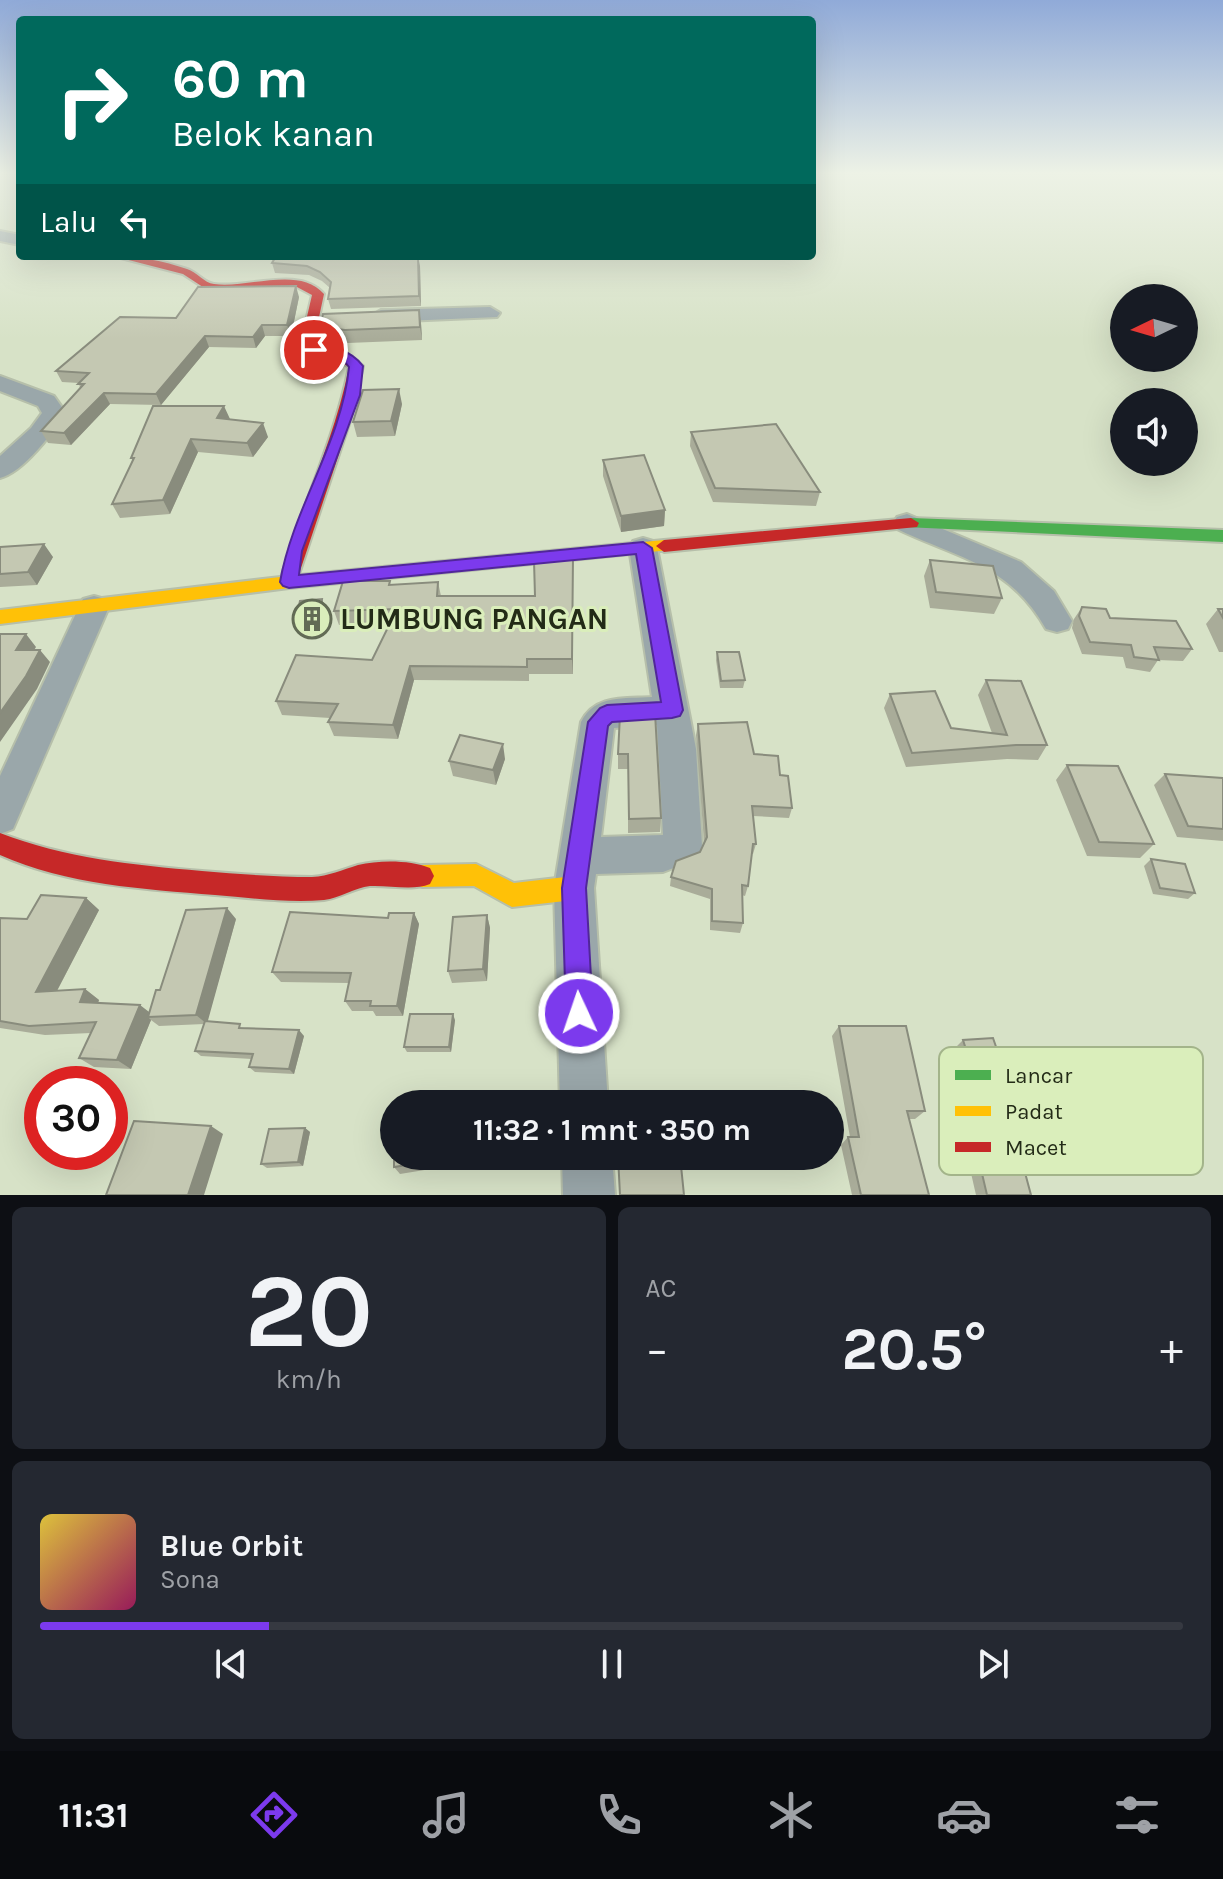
<!DOCTYPE html>
<html lang="id">
<meta charset="utf-8">
<style>
:root{--surface:#171b24;--page:#242831;--text:#f1f3f6;--muted:#9ea1a6;--line:#363941;--accent:#7c3aed}
body{margin:0;font-family:Karla,sans-serif;background:var(--page);color:var(--text);height:100vh;display:flex;flex-direction:column;font-size:30px;white-space:nowrap}
*{box-sizing:border-box;margin:0}
p{font-size:26px;color:var(--muted)}
.icon{flex:none;width:44px;height:44px;fill:none;stroke:currentColor;stroke-width:2;stroke-linecap:round;stroke-linejoin:round}
.map{position:relative;height:1195px;overflow:hidden}
.drawer{display:flex;flex-direction:column;gap:12px;padding:12px;background:#0d0f14;flex:1}
.drawer>*{flex:none}
.banner{position:absolute;left:16px;top:16px;width:800px;height:244px;border-radius:8px;box-shadow:0 8px 32px #0002;background:#00695c;color:#fff;overflow:hidden}
.needle{width:52px;rotate:265deg}
.tools{position:absolute;left:1110px;top:284px;display:grid;gap:16px}
.tools a{display:grid;place-items:center;width:88px;height:88px;border-radius:50%;background:var(--surface);box-shadow:0 8px 32px #0002;font-size:40px}
.speed{position:absolute;left:24px;top:1066px;display:flex;gap:16px;font-size:40px;font-weight:700;text-align:center}
.speed>*{display:grid;place-content:center;width:104px;height:104px;border-radius:50%;background:var(--surface);box-shadow:0 8px 32px #0002;line-height:1}
.speed .limit{border:12px solid #d22;background:#fff;color:#111}
.pin{position:absolute;display:grid;place-items:center;width:68px;height:68px;color:#fff;margin:-34px;border:4px solid #fff;border-radius:50%;box-shadow:0 2px 8px #0007}
.me{position:absolute;width:88px;margin:-44px;rotate:357deg;stroke-linejoin:round;filter:drop-shadow(0 0 6px #0008)}
.turn{display:flex;align-items:center;gap:28px;height:168px;padding:0 24px;font-size:36px}
.turn .icon{width:104px;height:104px;stroke-width:2.5}
.turn b{display:block;font-size:56px;line-height:68px}
.then{display:flex;align-items:center;height:76px;padding:0 24px;background:#0003;gap:16px;font-size:30px}
.big{font-size:60px;font-weight:700;line-height:1.1}
.drawer .card{flex:1;display:flex;flex-direction:column;justify-content:center;gap:12px;min-width:0;padding:0 28px;border-radius:12px;background:var(--page)}
.drawer .dial{align-items:center;gap:0}
.dial b{font-size:104px;line-height:1}
.song{display:flex;align-items:center;gap:24px}
.cover{width:96px;height:96px;border-radius:12px;background:linear-gradient(135deg,hsl(50 70% 55%),hsl(330 70% 35%))}
.played{height:8px;border-radius:4px;background:linear-gradient(90deg,var(--accent) 20%,var(--line) 20%)}
.keys{display:flex;justify-content:space-around;direction:ltr}
.heat{display:flex;justify-content:space-between;align-items:center;font-size:44px;direction:ltr}
.drawer .tiles{flex:1;display:grid;gap:12px;grid-template-columns:1fr 1fr}
.card:last-child{grid-column:span 2}
.trip{position:absolute;left:380px;top:1090px;width:464px;height:80px;border-radius:40px;background:var(--surface);box-shadow:0 8px 32px #0002;font-weight:700;line-height:80px;text-align:center}
.dock{display:flex;height:128px;justify-content:space-around;align-items:center;background:#090b0e;color:var(--muted)}
.dock .icon{width:56px;height:56px}
.dock .selected{color:var(--accent)}
.dock b{font-size:36px;color:var(--text)}
.map>svg:first-child{display:block}
</style>
<div class="map">
<svg width="1223" height="1195" viewBox="0 0 1223 1195">
<rect width="100%" height="100%" fill="#d7e2c7"/>
<g fill="none" stroke-linecap="round" stroke-linejoin="round">
<g stroke="#b6bfaa" stroke-width="4">
<path id="street" d="M 0,231 L 20,235 L 20,245 L 0,241 Z
M 490,307 L 500,313 L 497,317 L 381,322 L 371,316 L 381,310 Z
M 0,376 L 54,396 L 66,413 C 52,433 24,472 0,478 L 0,456 L 31,428 L 42,413 L 38,406 L 0,391 Z
M 907,514 L 1021,562 L 1054,591 L 1072,621 L 1068,629 L 1057,632 L 1046,629 C 1009,564 960,559 897,529 L 893,523 L 897,517 Z
M 643,538 L 653,541 L 657,548 L 696,749 L 702,846 L 697,859 L 663,872 L 596,874 L 594,888 L 608,1104 L 560,1104 L 554,888 L 581,722 C 595,694 625,699 652,697 L 629,548 L 633,541 ZM 657,725 L 663,835 L 601,837 L 614,728 Z
M 94,596 L 105,599 L 109,607 L 13,829 L 0,834 L 0,776 L 79,607 L 83,599 Z
M 562,1156 L 612,1156 L 615,1195 L 563,1195 Z"/>
</g>
<g stroke="#b6bfaa" stroke-width="4">
<path id="fast" d="M 911,518 L 1223,530 L 1223,542 L 905,527 L 903,523 Z"/>
</g>
<g stroke="#b6bfaa" stroke-width="4">
<path id="slow" d="M 664,540 L 670,542 L 672,546 L 670,550 L 289,588 L 0,624 L 0,610 L 289,576 Z
M 476,864 L 514,883 L 574,876 L 583,880 L 586,888 L 583,896 L 574,900 L 512,907 L 474,886 L 422,887 L 414,884 L 410,876 L 414,868 L 422,865 Z"/>
</g>
<g stroke="#b6bfaa" stroke-width="4">
<path id="jam" d="M 113,256 C 137,256 164,261 187,269 C 197,272 204,283 214,284 C 247,289 299,265 324,294 L 313,345 L 344,352 L 363,366 L 350,421 L 295,586 L 283,586 L 280,582 C 300,509 334,442 349,367 L 335,358 L 300,347 L 312,295 L 297,287 L 209,291 L 183,274 Z
M 911,518 L 919,523 L 917,527 L 664,552 L 656,546 L 664,540 Z
M 0,833 C 65,858 133,865 202,871 C 239,874 275,877 312,877 C 329,876 342,870 358,865 C 380,860 410,860 430,868 L 434,876 L 430,884 C 413,891 389,885 370,886 C 354,888 340,898 324,900 C 288,903 251,898 215,895 C 143,889 67,885 0,855 Z"/>
</g>
<use href="#street" fill="#9aa7aa" fill-rule="evenodd"/>
<use href="#fast" fill="#4caf50" fill-rule="evenodd"/>
<use href="#slow" fill="#ffc107" fill-rule="evenodd"/>
<use href="#jam" fill="#c62828" fill-rule="evenodd"/>
</g>
<path fill="#a9ac99" d="M 376,258 L 420,266 L 421,306 L 331,309 L 328,299 L 330,288 L 322,281 L 309,275 L 275,273 L 272,263 Z
M 299,297 L 291,336 L 265,336 L 256,348 L 209,347 L 161,405 L 110,404 L 71,445 L 48,443 L 41,431 L 80,388 L 79,383 L 62,382 L 56,371 L 176,318 Z
M 419,310 L 421,323 L 422,340 L 348,343 L 324,340 L 320,327 Z
M 402,404 L 395,436 L 357,437 L 353,422 Z
M 229,420 L 268,437 L 253,457 L 198,452 L 170,514 L 120,518 L 112,504 L 133,461 L 131,458 Z
M 691,432 L 820,492 L 816,506 L 713,502 L 690,446 Z
M 603,460 L 665,510 L 664,526 L 621,532 L 603,476 Z
M 0,547 L 53,557 L 37,585 L 0,587 Z
M 573,557 L 573,674 L 529,674 L 529,681 L 414,680 L 398,739 L 334,736 L 328,722 L 330,718 L 282,715 L 276,701 L 372,660 L 390,624 L 339,625 L 334,611 L 392,585 L 438,582 L 441,596 L 535,596 Z
M 930,560 L 1002,598 L 994,614 L 930,608 L 924,576 Z
M 322,599 L 325,607 L 321,629 L 298,630 L 295,623 Z
M 1082,607 L 1192,649 L 1183,661 L 1158,660 L 1150,672 L 1126,668 L 1123,657 L 1082,654 L 1072,628 L 1074,619 Z
M 1218,609 L 1223,609 L 1223,652 L 1219,652 L 1206,624 Z
M 717,652 L 745,680 L 743,688 L 720,688 L 716,660 Z
M 986,680 L 1047,745 L 1038,760 L 1007,759 L 906,767 L 884,708 L 890,694 L 951,728 L 992,733 L 978,695 Z
M 655,713 L 661,818 L 660,832 L 628,833 L 628,769 L 618,769 L 618,754 Z
M 698,724 L 754,754 L 780,775 L 792,808 L 789,818 L 753,816 L 756,844 L 753,854 L 751,854 L 748,886 L 745,896 L 742,895 L 743,923 L 740,933 L 710,930 L 710,899 L 670,886 L 671,877 L 700,852 L 704,842 L 696,735 Z
M 505,759 L 496,785 L 453,776 L 449,761 Z
M 1067,765 L 1154,844 L 1140,858 L 1087,856 L 1056,780 Z
M 1165,774 L 1223,778 L 1223,841 L 1177,837 L 1154,785 Z
M 1151,859 L 1195,893 L 1188,899 L 1153,894 L 1144,866 Z
M 86,898 L 99,910 L 57,991 L 85,989 L 99,1000 L 98,1003 L 149,1012 L 160,990 L 236,919 L 207,1021 L 245,1028 L 304,1036 L 294,1074 L 255,1072 L 249,1067 L 252,1059 L 201,1056 L 195,1051 L 204,1024 L 159,1026 L 151,1020 L 131,1069 L 94,1067 L 79,1058 L 91,1033 L 45,1035 L 0,1028 L 0,918 L 27,919 Z
M 414,913 L 419,924 L 403,1016 L 376,1016 L 373,1011 L 352,1011 L 345,1001 L 349,983 L 281,982 L 272,972 L 388,918 Z
M 487,915 L 490,928 L 487,981 L 452,983 L 448,971 Z
M 455,1020 L 451,1052 L 407,1052 L 404,1047 Z
M 839,1026 L 925,1111 L 915,1119 L 909,1119 L 929,1195 L 852,1195 L 841,1145 L 848,1137 L 850,1137 L 832,1036 Z
M 963,1040 L 1015,1102 L 1008,1107 L 1031,1195 L 976,1195 L 960,1125 L 969,1118 L 976,1118 L 954,1049 Z
M 305,1128 L 310,1132 L 303,1166 L 267,1168 L 261,1164 Z
M 394,1156 L 516,1156 L 516,1166 L 495,1168 L 492,1159 L 400,1174 L 394,1167 Z"/>
<path fill="#898c7d" d="M 418,257 L 420,266 L 421,306 L 419,296 Z
M 296,286 L 299,297 L 291,336 L 287,325 Z
M 419,310 L 421,323 L 422,340 L 420,327 Z
M 262,325 L 265,336 L 256,348 L 253,337 Z
M 205,336 L 209,347 L 161,405 L 156,394 Z
M 399,389 L 402,404 L 395,436 L 391,421 Z
M 104,393 L 110,404 L 71,445 L 64,433 Z
M 224,406 L 230,419 L 217,418 Z
M 263,423 L 268,437 L 253,457 L 247,443 Z
M 191,439 L 198,452 L 170,514 L 163,500 Z
M 665,510 L 664,526 L 621,532 L 621,516 Z
M 44,544 L 53,557 L 37,585 L 28,572 Z
M 573,557 L 573,674 L 572,659 Z
M 322,599 L 325,607 L 321,629 L 318,621 Z
M 26,634 L 36,647 L 26,663 L 16,650 Z
M 40,650 L 50,662 L 37,689 L 0,742 L 0,713 Z
M 410,666 L 414,680 L 398,739 L 393,725 Z
M 503,744 L 505,759 L 496,785 L 493,770 Z
M 86,898 L 99,910 L 51,1002 L 36,992 Z
M 227,908 L 236,919 L 207,1024 L 196,1015 Z
M 414,913 L 419,924 L 403,1016 L 397,1006 Z
M 487,915 L 490,928 L 487,981 L 483,969 Z
M 85,989 L 99,1000 L 94,1013 L 80,1002 Z
M 140,1005 L 153,1015 L 148,1017 L 151,1020 L 131,1069 L 117,1060 Z
M 453,1014 L 455,1020 L 451,1052 L 449,1047 Z
M 299,1030 L 304,1036 L 294,1074 L 289,1069 Z
M 211,1126 L 223,1134 L 204,1195 L 188,1195 Z
M 305,1128 L 310,1132 L 303,1166 L 298,1162 Z"/>
<path fill="#c4c8b2" stroke="#898c7d" stroke-width="2" d="M 322,256 L 375,256 L 374,258 L 418,257 L 419,296 L 328,299 L 331,282 L 320,272 L 307,266 L 272,263 L 275,258 L 320,258 Z
M 296,286 L 287,325 L 262,325 L 253,337 L 205,336 L 156,394 L 104,393 L 64,433 L 41,431 L 84,384 L 78,384 L 89,373 L 56,371 L 120,317 L 176,318 L 198,287 Z
M 419,310 L 420,327 L 345,330 L 320,327 L 323,314 Z
M 399,389 L 391,421 L 353,422 L 363,390 Z
M 153,406 L 224,406 L 217,418 L 263,423 L 247,443 L 191,439 L 163,500 L 112,504 L 134,458 L 131,458 Z
M 776,424 L 820,492 L 715,488 L 691,432 Z
M 644,455 L 665,510 L 621,516 L 603,460 Z
M 44,544 L 28,572 L 0,574 L 0,547 Z
M 573,557 L 572,659 L 527,659 L 527,667 L 410,666 L 393,725 L 328,722 L 338,704 L 276,701 L 296,655 L 372,660 L 397,609 L 334,611 L 343,581 L 390,581 L 389,585 L 438,582 L 437,596 L 535,596 L 534,561 Z
M 930,560 L 993,566 L 1002,598 L 936,592 Z
M 322,599 L 318,621 L 295,623 L 300,601 Z
M 1082,607 L 1106,609 L 1110,618 L 1176,621 L 1192,649 L 1154,647 L 1159,660 L 1134,657 L 1131,645 L 1090,642 L 1079,616 Z
M 1218,609 L 1223,609 L 1223,618 Z
M 0,634 L 26,634 L 16,650 L 40,650 L 26,676 L 0,713 Z
M 717,652 L 739,652 L 745,680 L 721,681 Z
M 986,680 L 1021,681 L 1047,745 L 1016,745 L 912,753 L 890,694 L 935,691 L 951,728 L 1007,735 Z
M 655,713 L 661,818 L 629,819 L 628,754 L 618,754 L 620,715 Z
M 747,722 L 754,754 L 778,756 L 780,775 L 788,776 L 792,808 L 752,806 L 756,844 L 753,844 L 748,886 L 742,885 L 743,923 L 712,921 L 712,889 L 671,877 L 676,861 L 700,852 L 707,837 L 698,724 Z
M 460,735 L 503,744 L 493,770 L 449,761 Z
M 1067,765 L 1118,766 L 1154,844 L 1099,842 Z
M 1165,774 L 1223,778 L 1223,829 L 1188,826 Z
M 1151,859 L 1185,864 L 1195,893 L 1160,888 Z
M 41,895 L 86,898 L 36,992 L 85,989 L 80,1002 L 140,1005 L 117,1060 L 79,1058 L 96,1022 L 29,1026 L 0,1021 L 0,918 L 27,919 Z
M 227,908 L 196,1015 L 148,1017 L 156,990 L 160,990 L 186,910 Z
M 290,912 L 388,918 L 389,913 L 414,913 L 397,1006 L 370,1006 L 371,1001 L 345,1001 L 351,973 L 272,972 Z
M 487,915 L 483,969 L 448,971 L 453,917 Z
M 410,1014 L 453,1014 L 449,1047 L 404,1047 Z
M 205,1021 L 240,1024 L 239,1028 L 299,1030 L 289,1069 L 249,1067 L 253,1054 L 195,1051 Z
M 839,1026 L 906,1026 L 925,1111 L 907,1111 L 929,1195 L 861,1195 L 848,1137 L 859,1137 Z
M 993,1038 L 1015,1102 L 1006,1102 L 1031,1195 L 987,1195 L 969,1118 L 988,1118 L 963,1040 Z
M 134,1121 L 211,1126 L 188,1195 L 106,1195 Z
M 305,1128 L 298,1162 L 261,1164 L 269,1129 Z
M 394,1156 L 462,1156 L 394,1167 Z
M 492,1156 L 513,1156 L 513,1159 L 492,1161 Z
M 618,1156 L 680,1156 L 684,1195 L 620,1195 Z"/>
<linearGradient id="sky" x2="0" y2="1"><stop stop-color="#90aad8"/><stop offset="0.51" stop-color="#edf2e6"/><stop offset="1" stop-color="#edf2e6" stop-opacity="0"/></linearGradient>
<rect width="1223" height="339" fill="url(#sky)"/>
<path fill="#7c3aed" stroke="#51269a" stroke-width="2" d="M 314,347 C 335,348 350,349 363,366 L 360,395 L 302,551 L 299,575 L 643,542 L 652,548 L 683,710 L 680,716 L 672,718 L 612,722 L 608,726 L 586,888 L 593,1013 L 589,1023 L 579,1027 L 570,1023 L 566,1013 L 562,888 L 588,722 L 600,708 L 607,705 L 661,702 L 636,554 L 289,588 L 283,586 L 280,582 C 293,507 342,442 349,367 C 339,353 324,356 309,353 L 309,348 Z"/>
<defs>
<g id="building-ring" transform="scale(2)"><circle r="9.5" fill="#daeebb" stroke="#626b55" stroke-width="1.5"/><path d="M-4-6H4V6H1V3H-1V6H-4ZM-2.5-4.3h1.7v1.8h-1.7ZM.8-4.3h1.7v1.8H.8ZM-2.5-1h1.7V.8h-1.7ZM.8-1h1.7V.8H.8Z" fill="#626b55"/></g>
</defs>
<g fill-rule="evenodd">
<use href="#building-ring" x="312" y="619"/>
</g>
<g text-anchor="middle" stroke-width="6" stroke-linejoin="round" paint-order="stroke">
<g font-size="30" font-weight="bold" fill="#232b17" stroke="#daeebb" text-anchor="start">
<text x="340" y="629">LUMBUNG PANGAN</text>
</g>
</g>
<rect x="939" y="1047" width="264" height="128" rx="12" fill="#daeebb" stroke="#a3b48a" stroke-width="2"/>
<rect x="955" y="1070" width="36" height="10" fill="#4caf50"/>
<rect x="955" y="1106" width="36" height="10" fill="#ffc107"/>
<rect x="955" y="1142" width="36" height="10" fill="#c62828"/>
<g font-size="22" fill="#232b17">
<text x="1005" y="1083">Lancar</text>
<text x="1005" y="1119">Padat</text>
<text x="1005" y="1155">Macet</text>
</g>
</svg>
<div class="tools">
<a><svg class="needle" viewBox="-14 -14 28 28"><path d="M0-13l5 13h-10z" fill="#e53935"/><path d="M0 13l5-13h-10z" fill="#9ea1a6"/></svg></a>
<a><svg class="icon" aria-label="sound" viewBox="0 0 24 24"><path d="M4 9h4l5-4v14l-5-4H4zM17 9q2 3 0 6"/></svg></a>
</div>
<div class="speed"><div class="limit">30</div></div>
<div class="pin" style="left:314px;top:350px;background:#d93025"><svg class="icon" aria-label="arrive" viewBox="0 0 24 24"><path d="M6 21V4h12l-3 4 3 4H6"/></svg></div>
<svg class="me" style="left:579px;top:1013px" viewBox="-20 -20 40 40"><circle r="17" fill="#7c3aed" stroke="#fff" stroke-width="3"/><path d="M0-11L8 9 0 5-8 9z" fill="#fff"/></svg>
<div class="trip">11:32 · 1 mnt · 350 m</div>
<div class="banner">
<div class="turn"><svg class="icon" aria-label="right" viewBox="0 0 24 24"><path d="M7 20v-9h11M14 6l5 5-5 5"/></svg><div><b>60 m</b>Belok kanan</div></div>
<div class="then">Lalu<svg class="icon" aria-label="left" viewBox="0 0 24 24"><path d="M17 20v-9H6M10 6l-5 5 5 5"/></svg></div>
</div>
</div>
<section class="drawer">
<div class="tiles">
<div class="card dial"><b>20</b><p>km/h</p></div>
<div class="card"><p>AC</p>
<div class="heat"><a>−</a><b class="big">20.5°</b><a>+</a></div>
</div>
<div class="card">
<div class="song"><i class="cover"></i><div><b>Blue Orbit</b><p>Sona</p></div></div>
<div class="played"></div>
<div class="keys"><svg class="icon" aria-label="previous" viewBox="0 0 24 24"><path d="M18 5L8 12l10 7zM5 5v14"/></svg><svg class="icon" aria-label="pause" viewBox="0 0 24 24"><path d="M8 5v14M16 5v14"/></svg><svg class="icon" aria-label="next" viewBox="0 0 24 24"><path d="M6 5l10 7-10 7zM19 5v14"/></svg></div>
</div>
</div>
</section>
<nav class="dock">
<b>11:31</b>
<svg class="icon selected" aria-label="directions" viewBox="0 0 24 24"><path d="M12 3l9 9-9 9-9-9zM9 14v-3h6M13 9l2 2-2 2"/></svg>
<svg class="icon" aria-label="music" viewBox="0 0 24 24"><path d="M9 18V5l10-2v13"/><circle cx="6" cy="18" r="3"/><circle cx="16" cy="16" r="3"/></svg>
<svg class="icon" aria-label="phone" viewBox="0 0 24 24"><path d="M5 4h4l2 5-3 2q2 4 5 5l2-3 5 2v4C11 20 4 13 5 4z"/></svg>
<svg class="icon" aria-label="climate" viewBox="0 0 24 24"><path d="M12 3v18M4 7l16 10M4 17L20 7"/></svg>
<svg class="icon" aria-label="car" viewBox="0 0 24 24"><path d="M5 17H2v-5l4-1 3-4h7l3 4 3 1v5h-3M9 17h6M6 11h13"/><circle cx="7" cy="17" r="2"/><circle cx="17" cy="17" r="2"/></svg>
<svg class="icon" aria-label="filters" viewBox="0 0 24 24"><path d="M4 7h16M4 17h16"/><circle cx="9" cy="7" r="2"/><circle cx="15" cy="17" r="2"/></svg>
</nav>
